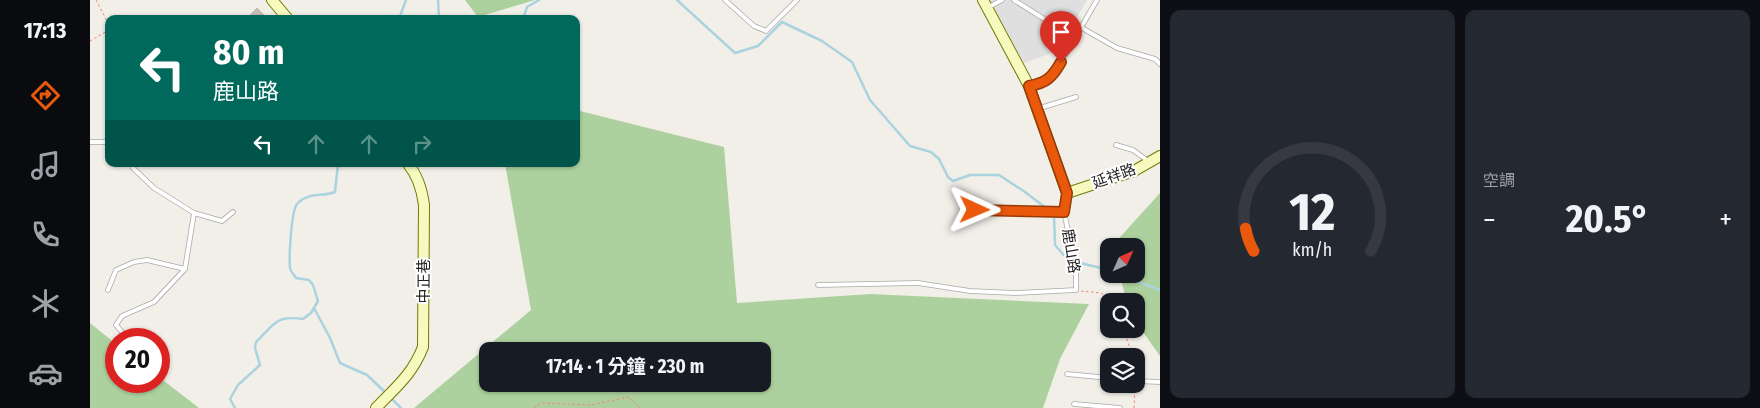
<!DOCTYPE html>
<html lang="zh-TW">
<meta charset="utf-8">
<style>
:root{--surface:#171b24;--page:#242831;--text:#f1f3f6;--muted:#9ea1a6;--line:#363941;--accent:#ea580c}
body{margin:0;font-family:"Fira Sans Condensed","Noto Sans TC",sans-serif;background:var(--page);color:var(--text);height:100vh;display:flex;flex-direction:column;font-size:19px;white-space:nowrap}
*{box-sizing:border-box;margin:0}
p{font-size:16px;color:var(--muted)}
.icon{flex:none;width:28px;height:28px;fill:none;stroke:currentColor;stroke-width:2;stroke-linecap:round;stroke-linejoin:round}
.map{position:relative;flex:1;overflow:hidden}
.details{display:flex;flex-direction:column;gap:10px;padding:10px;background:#0d0f14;width:600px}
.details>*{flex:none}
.banner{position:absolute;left:15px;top:15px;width:475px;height:152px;border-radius:10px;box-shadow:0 1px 4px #0004;background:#00695c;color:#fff;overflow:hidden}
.needle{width:32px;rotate:45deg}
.tools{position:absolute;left:1010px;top:238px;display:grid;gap:10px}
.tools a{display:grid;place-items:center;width:45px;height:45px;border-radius:10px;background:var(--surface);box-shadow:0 1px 4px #0004;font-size:25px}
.speed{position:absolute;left:15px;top:328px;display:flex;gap:10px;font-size:25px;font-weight:700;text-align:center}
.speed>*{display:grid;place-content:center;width:65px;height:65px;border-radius:50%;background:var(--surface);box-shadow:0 1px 4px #0004;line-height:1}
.speed .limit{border:8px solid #d22;background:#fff;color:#111}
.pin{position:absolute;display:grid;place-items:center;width:42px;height:42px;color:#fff;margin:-51px -21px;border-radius:50% 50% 50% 0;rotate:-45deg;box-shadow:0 0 5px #0007}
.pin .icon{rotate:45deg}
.me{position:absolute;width:55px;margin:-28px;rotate:91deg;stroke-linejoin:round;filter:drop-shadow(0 0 4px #0008)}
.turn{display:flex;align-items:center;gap:18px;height:105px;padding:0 25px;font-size:22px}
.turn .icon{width:65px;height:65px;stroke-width:2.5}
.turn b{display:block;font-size:35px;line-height:42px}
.lanes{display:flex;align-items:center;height:48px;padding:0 25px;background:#0003;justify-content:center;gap:25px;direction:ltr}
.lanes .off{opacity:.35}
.big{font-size:38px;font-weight:700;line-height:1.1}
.details .widget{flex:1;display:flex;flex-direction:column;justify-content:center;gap:8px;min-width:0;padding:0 18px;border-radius:10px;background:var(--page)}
.details .dial{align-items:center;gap:0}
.dial svg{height:130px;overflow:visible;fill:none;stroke:var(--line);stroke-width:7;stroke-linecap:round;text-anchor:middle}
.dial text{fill:var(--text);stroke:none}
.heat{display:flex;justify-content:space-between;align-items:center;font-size:28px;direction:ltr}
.details .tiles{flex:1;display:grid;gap:10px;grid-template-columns:repeat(2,1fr)}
.trip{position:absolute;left:389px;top:342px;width:292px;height:50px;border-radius:10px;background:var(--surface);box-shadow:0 1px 4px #0004;font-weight:700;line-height:50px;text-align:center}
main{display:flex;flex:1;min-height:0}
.dock{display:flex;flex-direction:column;width:90px;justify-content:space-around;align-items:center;background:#090b0e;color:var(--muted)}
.dock .icon{width:35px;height:35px}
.dock .on{color:var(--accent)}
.dock b{font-size:22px;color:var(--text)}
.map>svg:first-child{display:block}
</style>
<main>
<nav class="dock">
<b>17:13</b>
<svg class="icon on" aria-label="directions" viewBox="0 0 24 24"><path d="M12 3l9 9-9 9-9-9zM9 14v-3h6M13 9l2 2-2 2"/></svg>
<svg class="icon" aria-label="music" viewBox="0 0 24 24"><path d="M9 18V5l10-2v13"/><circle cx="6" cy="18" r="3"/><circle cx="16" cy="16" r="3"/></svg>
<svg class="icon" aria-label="phone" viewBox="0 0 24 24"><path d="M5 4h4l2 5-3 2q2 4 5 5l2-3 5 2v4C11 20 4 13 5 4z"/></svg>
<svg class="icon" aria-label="climate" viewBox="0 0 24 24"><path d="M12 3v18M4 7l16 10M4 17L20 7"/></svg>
<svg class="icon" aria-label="car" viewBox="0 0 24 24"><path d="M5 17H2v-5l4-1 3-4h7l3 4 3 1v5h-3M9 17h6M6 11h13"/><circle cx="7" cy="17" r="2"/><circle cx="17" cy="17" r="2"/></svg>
</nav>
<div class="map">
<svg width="1070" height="408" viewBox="0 0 1070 408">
<rect width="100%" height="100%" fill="#f2efe9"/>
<path fill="#e0dfdf" d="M 896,0 L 997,0 L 967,51 L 934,63 Z"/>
<path fill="#add19e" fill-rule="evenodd" d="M 375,0 L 445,0 L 388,17 Z
M 486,110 L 634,147 L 647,303 L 780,294 L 999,304 L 970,359 L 953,408 L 324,408 L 441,310 L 415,164 L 486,164 ZM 398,351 L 672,351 L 672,384 L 398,384 Z
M 1070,193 L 1070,356 L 1046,322 L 1046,301 L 1037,301 L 1029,274 L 1046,274 L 1046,246 L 1022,246 Z
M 0,323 L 26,344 L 26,381 L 69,381 L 69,377 L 109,408 L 0,408 Z"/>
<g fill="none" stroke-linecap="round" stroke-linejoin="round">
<path stroke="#aad3df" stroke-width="2.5" d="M 348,0 L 349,19
M 587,0 L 645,53 L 668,46 L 692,22 L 732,41 L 762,62 L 780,100 L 820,146 L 841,152 L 849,159 L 858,177 L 863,181 L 880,175 L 909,175 L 935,192 L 964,214 L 965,245 L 978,260 L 1019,270
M 309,19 L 316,0
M 433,19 L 437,7 L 449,0
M 1028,274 L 1070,290
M 224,308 L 240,338 L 250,363 L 277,375 L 296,393
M 300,397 L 311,408
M 145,408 L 140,399 L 148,385 L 170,365 L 165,348 L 166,342 C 185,324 185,315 213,319 L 221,313 L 228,301 L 223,285 L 219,280 L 206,278 C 204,275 201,272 200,268 C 199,258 201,208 208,203 C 218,192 233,197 245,192 L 248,164"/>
</g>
<path fill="#c7bfb8" stroke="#c4b6ab" d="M 167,8 L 178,19 L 156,19 Z"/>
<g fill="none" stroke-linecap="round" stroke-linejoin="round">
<g stroke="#a9a9a9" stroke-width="5.5">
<path id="lane" d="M 635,0 L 664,26 L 676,31 L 707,0
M 924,0 L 986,39
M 897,8 L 912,0
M 992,28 L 1027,48 L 1065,59 L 1070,64
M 941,86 L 952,83 L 964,74 L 1007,0
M 947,109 L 986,97
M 0,142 L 19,142
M 1026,145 L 1043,150 L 1058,161
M 41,164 L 43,168 L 64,188 L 104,213 L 132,221 L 143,212
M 885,210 L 974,212
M 728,285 L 828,283 L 880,291 L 925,293 L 986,290 L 986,268 L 974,212 L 976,195
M 18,290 L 26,270 L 44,262 L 57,260 L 95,269
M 38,339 L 26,325 L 32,316 L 64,302 L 95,269 L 104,213
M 977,374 L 1019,378
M 1046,381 L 1070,382
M 984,404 L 1030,408"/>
</g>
<g stroke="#707d05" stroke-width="12">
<path id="secondary" d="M 182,0 L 198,19
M 893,0 L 939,86 L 977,193 L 1044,171 L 1070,156
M 286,408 C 306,387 322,375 333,347 L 334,205 C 332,189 328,176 318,164"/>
</g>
<path stroke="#fa8072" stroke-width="1" stroke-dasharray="2.5 2.5" stroke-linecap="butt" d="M 6,0 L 19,25
M 0,41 L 19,30
M 991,291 L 1011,293 L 1020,301
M 1034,329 L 1042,356
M 444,408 L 451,403 L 500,405 L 539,397 L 550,408
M 1044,408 L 1045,387"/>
<use href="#lane" stroke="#fff" stroke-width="4"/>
<use href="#secondary" stroke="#f7fabf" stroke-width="10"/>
</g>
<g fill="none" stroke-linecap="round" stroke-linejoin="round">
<g stroke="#983908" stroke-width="12">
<path id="route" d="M 885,210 L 974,212 L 977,193 L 939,86 C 956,83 962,78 971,62"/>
</g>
<use href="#route" stroke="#ea580c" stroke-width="9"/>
</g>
<g text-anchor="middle" stroke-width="4" stroke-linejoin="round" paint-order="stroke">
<g font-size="15" fill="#222" stroke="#fff">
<text transform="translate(1024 176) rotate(-20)" y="5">延祥路</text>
<text transform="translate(981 251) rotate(81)" y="5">鹿山路</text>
<text transform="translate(334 281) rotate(-90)" y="5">中正巷</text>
</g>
</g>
</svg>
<div class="tools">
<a><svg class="needle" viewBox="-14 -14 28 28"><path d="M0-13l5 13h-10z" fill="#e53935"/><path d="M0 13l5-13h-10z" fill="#9ea1a6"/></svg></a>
<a><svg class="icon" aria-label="search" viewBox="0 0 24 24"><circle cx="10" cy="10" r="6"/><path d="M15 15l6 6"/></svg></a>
<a><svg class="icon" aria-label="layers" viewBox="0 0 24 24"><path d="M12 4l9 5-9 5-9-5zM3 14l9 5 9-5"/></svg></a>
</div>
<div class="speed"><div class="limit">20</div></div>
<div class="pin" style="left:971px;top:62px;background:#d93025"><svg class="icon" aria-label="arrive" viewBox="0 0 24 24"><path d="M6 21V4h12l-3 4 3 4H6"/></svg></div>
<svg class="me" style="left:885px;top:210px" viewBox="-20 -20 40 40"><path d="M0-17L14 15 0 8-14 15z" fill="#ea580c" stroke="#fff" stroke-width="4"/></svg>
<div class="trip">17:14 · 1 分鐘 · 230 m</div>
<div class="banner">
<div class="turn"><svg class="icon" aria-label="left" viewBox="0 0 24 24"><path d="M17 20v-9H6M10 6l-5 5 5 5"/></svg><div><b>80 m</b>鹿山路</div></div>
<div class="lanes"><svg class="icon" aria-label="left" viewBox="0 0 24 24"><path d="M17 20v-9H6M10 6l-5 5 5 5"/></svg><svg class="icon off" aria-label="ahead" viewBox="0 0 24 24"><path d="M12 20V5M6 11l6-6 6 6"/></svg><svg class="icon off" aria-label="ahead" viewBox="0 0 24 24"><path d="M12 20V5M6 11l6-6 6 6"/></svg><svg class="icon off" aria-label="right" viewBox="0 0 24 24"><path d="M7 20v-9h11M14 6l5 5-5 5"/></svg></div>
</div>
</div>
<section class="details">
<div class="tiles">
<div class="widget dial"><svg viewBox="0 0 100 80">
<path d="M14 69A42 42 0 1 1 86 69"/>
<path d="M14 69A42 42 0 0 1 9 55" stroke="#ea580c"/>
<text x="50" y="56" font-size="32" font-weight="700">12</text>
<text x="50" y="72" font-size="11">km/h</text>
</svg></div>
<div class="widget"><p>空調</p>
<div class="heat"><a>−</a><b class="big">20.5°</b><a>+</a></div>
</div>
</div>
</section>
</main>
